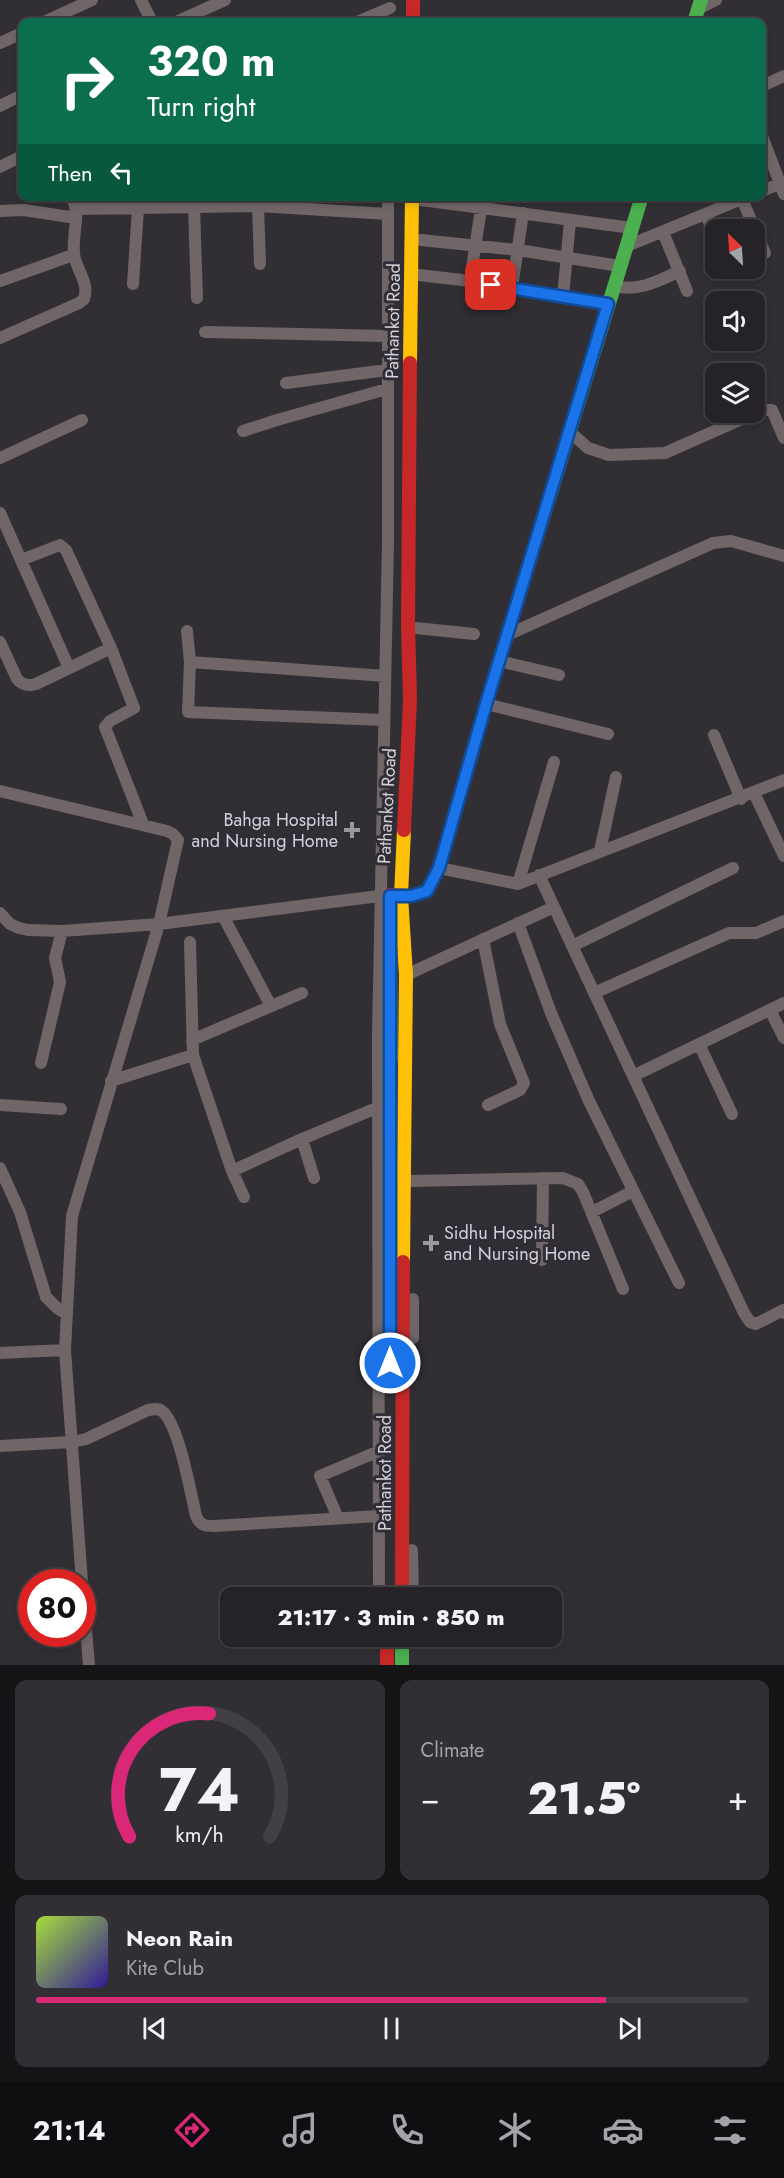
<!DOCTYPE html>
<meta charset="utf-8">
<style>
:root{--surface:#252327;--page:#312f33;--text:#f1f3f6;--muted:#a3a4a7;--line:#424044;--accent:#db2777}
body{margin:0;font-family:Jost,sans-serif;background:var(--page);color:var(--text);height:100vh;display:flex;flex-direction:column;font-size:22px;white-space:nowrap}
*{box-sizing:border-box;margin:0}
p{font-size:20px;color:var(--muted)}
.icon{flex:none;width:33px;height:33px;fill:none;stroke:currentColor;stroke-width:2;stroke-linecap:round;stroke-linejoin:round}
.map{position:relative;height:1665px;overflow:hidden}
.sheet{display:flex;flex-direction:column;gap:15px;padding:15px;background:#141315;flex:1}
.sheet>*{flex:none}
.hud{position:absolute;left:18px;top:18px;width:748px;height:183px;border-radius:12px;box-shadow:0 3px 9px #0003,0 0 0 2px var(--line);background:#0b6e4f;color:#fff;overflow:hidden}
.needle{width:39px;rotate:335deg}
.fabs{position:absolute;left:705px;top:219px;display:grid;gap:12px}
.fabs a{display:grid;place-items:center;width:60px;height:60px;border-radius:12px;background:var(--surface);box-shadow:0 3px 9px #0003,0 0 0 2px var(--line);font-size:30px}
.speed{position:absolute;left:18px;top:1569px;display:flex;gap:12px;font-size:30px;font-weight:700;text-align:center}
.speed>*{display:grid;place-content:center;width:78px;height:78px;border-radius:50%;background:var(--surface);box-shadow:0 3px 9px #0003,0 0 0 2px var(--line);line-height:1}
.speed .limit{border:9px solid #d22;background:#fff;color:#111}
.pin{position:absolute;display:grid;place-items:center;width:51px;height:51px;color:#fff;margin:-26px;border-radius:12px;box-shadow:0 3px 9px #0006}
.me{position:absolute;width:66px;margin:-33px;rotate:0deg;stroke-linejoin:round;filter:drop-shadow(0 0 4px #0008)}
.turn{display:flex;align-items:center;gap:21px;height:126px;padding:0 30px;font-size:27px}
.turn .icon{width:78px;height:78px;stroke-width:2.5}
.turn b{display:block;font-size:42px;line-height:51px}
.then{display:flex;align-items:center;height:57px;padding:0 30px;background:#0003;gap:12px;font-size:22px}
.big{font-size:45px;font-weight:800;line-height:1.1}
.sheet .tile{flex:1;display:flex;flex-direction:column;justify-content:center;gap:9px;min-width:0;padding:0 21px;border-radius:12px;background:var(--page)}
.sheet .dial{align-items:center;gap:0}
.dial svg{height:156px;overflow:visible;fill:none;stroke:var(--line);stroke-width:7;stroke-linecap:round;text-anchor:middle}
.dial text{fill:var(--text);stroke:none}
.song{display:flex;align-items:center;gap:18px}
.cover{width:72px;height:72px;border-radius:9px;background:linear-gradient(135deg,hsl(80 70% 55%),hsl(250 70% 35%))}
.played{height:6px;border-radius:3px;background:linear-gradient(90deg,var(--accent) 80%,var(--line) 80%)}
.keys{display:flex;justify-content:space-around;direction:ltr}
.heat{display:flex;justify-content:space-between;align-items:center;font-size:33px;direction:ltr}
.sheet .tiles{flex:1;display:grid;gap:15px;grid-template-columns:1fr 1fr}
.tile:last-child{grid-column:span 2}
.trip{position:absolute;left:220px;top:1587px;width:342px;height:60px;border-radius:12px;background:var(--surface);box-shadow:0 3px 9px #0003,0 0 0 2px var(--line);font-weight:800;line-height:60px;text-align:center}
.tab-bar{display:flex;height:96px;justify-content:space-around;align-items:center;background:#0f0e10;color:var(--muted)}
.tab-bar .icon{width:42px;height:42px}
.tab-bar .on{color:var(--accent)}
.tab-bar b{font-size:27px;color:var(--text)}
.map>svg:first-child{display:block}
</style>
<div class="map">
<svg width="784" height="1665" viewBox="0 0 784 1665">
<rect width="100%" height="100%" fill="#312f34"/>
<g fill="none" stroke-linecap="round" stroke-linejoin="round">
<path stroke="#706667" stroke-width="12" d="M 141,0 L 152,22
M 700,8 L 716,0
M 44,22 L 92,0
M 176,22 L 225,0
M 357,22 L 390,8
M 0,43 L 22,33
M 762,86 L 784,76
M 0,106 L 22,95
M 762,136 L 784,194
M 0,167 L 22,156
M 762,191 L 784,182
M 742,199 L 765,253
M 421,200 L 632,228
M 258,206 L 260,264
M 194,207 L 197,298
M 77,209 L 258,206 L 388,214
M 0,211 L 24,210 L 76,218
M 706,214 L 716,240
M 663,232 L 687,291
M 421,240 L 518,250 L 620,266
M 627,246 L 749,196
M 726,268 L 729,275
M 419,275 L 470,281 L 608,304
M 0,281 L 73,255
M 470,281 L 481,209
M 133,284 L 138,208
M 614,286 C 639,292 658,281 680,271
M 512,288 L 523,213
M 563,297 L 570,221
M 205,332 L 388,336
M 0,338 L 79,303 L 84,299 C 90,282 75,269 74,253 C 72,231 81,219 72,196
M 286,383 L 387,370
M 243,431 L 277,420 L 387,389
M 569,431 L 588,448 L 609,455 L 665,453 L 762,410 L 772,410 L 784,438
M 0,458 L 82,420
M 0,513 L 69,668
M 21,560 L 60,545 L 66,550 L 111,648 L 134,708 L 110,721 L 105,727 L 143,824
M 416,628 L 474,634
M 187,631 L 190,662 L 188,712 L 384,720
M 507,635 L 713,543 L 731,541 L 784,556
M 0,642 L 17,679 C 22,685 29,686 36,684 L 111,648
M 499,661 L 559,675
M 190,662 L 385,676
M 486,704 L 608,734
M 714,735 L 741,799
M 0,791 L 167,831 L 173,834 L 178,840 L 159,924 L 72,1216 L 65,1350 L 82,1582
M 754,793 L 784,856
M 600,851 L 616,777
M 439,868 L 518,884 L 784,780
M 539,875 L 744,1313 L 750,1322 L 756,1324 L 783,1310 L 784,1313
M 518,884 L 554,762
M 0,913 L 10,924 L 19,928 L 28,930 L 62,931 L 159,924 L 387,895
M 223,916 L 271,1006
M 518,923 L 551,1013 L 589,1101 L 679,1283
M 483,939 L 500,1024 L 524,1083 L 520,1090 L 488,1105
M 190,942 L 193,1055 L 232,1171 L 302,1139 L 379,1107
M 572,946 L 733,868
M 406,975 L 554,907
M 594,993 L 729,933 L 756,933 L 784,921
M 770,1010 L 784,1038
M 192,1040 L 302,993
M 699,1044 L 732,1114
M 41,1063 L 60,982 L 55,958 L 62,931
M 633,1076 L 784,1003
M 111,1081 L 193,1055
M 0,1105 L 61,1109
M 302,1139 L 314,1178
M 0,1168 L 20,1212 L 46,1297 L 57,1308 L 67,1314
M 232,1171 L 244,1197
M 411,1181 L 563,1178 L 578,1184 L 583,1192 L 623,1289
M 592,1212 L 633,1191
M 542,1260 L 543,1178
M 413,1338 L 413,1299
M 0,1353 L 65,1350
M 0,1446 L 72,1442 L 86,1439 L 148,1410 C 153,1409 158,1408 162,1411 C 179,1424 191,1495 196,1516 C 200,1525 204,1526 214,1526 L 379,1516
M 338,1518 L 320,1476 L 379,1451
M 412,1550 L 413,1598
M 82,1583 L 89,1665
M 379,1598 L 378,1036 L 388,542 L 388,196"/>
<path stroke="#4caf50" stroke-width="14" d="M 694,22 L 701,0
M 549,499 L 642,196
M 390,926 L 391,1060
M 402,1636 L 402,1665"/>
<path stroke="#ffc107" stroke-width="14" d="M 410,363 L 412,196
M 403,1262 L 406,975 L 401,896 L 404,830"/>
<path stroke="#c62828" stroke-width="14" d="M 413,0 L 413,22
M 404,830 L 410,700 L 408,626 L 410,363
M 390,895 L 411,896 L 427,891 L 439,868 L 486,704 L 549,499
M 402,1598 L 403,1262
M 387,1636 L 387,1665"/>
</g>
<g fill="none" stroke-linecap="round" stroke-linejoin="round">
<g stroke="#114b97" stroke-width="15">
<path id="route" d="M 390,1363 L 390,896 L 411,896 L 427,891 L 439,868 L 486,704 L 608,304 L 491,285"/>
</g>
<use href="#route" stroke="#1a73e8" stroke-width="10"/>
</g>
<g fill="#9b999f" stroke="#302d36" stroke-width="2">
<path d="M349 821h6v6h6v6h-6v6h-6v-6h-6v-6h6z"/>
<path d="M428 1234h6v6h6v6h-6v6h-6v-6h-6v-6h6z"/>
</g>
<g text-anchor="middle" stroke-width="6" stroke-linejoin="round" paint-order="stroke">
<g font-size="18" fill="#d4d2d8" stroke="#302d36">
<text transform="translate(393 321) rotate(-89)" y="6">Pathankot Road</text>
<text transform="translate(387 806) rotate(-87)" y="6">Pathankot Road</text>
<text transform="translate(385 1473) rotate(-90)" y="6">Pathankot Road</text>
</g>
<g font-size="18" fill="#d4d2d8" stroke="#302d36" text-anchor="end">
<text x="338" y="826">Bahga Hospital<tspan x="338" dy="21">and Nursing Home</tspan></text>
<text x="444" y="1239" text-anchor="start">Sidhu Hospital<tspan x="444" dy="21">and Nursing Home</tspan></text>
</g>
</g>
</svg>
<div class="fabs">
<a><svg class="needle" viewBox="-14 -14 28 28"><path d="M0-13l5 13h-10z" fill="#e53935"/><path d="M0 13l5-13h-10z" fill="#a3a4a7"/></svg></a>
<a><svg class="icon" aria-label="sound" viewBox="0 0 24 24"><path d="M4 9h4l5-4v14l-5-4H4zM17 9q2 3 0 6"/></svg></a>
<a><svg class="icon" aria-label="layers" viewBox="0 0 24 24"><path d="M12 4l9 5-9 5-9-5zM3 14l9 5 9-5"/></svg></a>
</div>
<div class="speed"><div class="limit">80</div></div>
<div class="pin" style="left:491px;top:285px;background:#d93025"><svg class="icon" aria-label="arrive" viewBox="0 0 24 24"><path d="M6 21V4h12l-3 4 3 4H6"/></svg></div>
<svg class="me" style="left:390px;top:1363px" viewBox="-20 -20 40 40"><circle r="17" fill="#1a73e8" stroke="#fff" stroke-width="3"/><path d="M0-11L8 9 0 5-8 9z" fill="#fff"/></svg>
<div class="trip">21:17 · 3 min · 850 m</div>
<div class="hud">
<div class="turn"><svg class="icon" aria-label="right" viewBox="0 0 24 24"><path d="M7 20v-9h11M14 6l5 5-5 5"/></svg><div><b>320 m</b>Turn right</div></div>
<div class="then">Then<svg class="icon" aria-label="left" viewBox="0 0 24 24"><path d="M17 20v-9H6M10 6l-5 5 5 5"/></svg></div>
</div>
</div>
<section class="sheet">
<div class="tiles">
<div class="tile dial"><svg viewBox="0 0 100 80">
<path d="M14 69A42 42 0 1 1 86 69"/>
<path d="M14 69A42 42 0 0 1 55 6" stroke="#db2777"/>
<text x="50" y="56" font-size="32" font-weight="700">74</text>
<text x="50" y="72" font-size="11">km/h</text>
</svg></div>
<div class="tile"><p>Climate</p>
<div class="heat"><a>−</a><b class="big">21.5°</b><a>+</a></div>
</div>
<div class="tile">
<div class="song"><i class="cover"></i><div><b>Neon Rain</b><p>Kite Club</p></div></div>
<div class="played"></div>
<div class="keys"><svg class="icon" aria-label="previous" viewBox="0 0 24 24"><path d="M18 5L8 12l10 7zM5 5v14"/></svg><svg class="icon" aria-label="pause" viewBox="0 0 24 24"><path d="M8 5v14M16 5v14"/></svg><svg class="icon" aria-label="next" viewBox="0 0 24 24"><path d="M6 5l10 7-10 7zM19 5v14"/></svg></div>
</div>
</div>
</section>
<nav class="tab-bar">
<b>21:14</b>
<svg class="icon on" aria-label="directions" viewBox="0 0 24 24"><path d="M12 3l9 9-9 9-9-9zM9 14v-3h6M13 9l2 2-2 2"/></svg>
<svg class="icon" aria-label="music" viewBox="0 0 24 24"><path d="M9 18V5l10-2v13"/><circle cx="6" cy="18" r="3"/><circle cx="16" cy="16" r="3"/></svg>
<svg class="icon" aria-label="phone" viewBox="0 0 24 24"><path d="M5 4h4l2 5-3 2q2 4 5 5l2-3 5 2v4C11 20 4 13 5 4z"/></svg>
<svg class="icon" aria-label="climate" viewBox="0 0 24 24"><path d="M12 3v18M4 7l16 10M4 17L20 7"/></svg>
<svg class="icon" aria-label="car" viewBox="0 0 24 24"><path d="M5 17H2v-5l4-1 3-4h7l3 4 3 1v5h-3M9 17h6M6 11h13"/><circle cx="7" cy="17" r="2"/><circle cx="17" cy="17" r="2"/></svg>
<svg class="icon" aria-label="filters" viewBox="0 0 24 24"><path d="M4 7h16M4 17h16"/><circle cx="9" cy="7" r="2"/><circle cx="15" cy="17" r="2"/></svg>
</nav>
